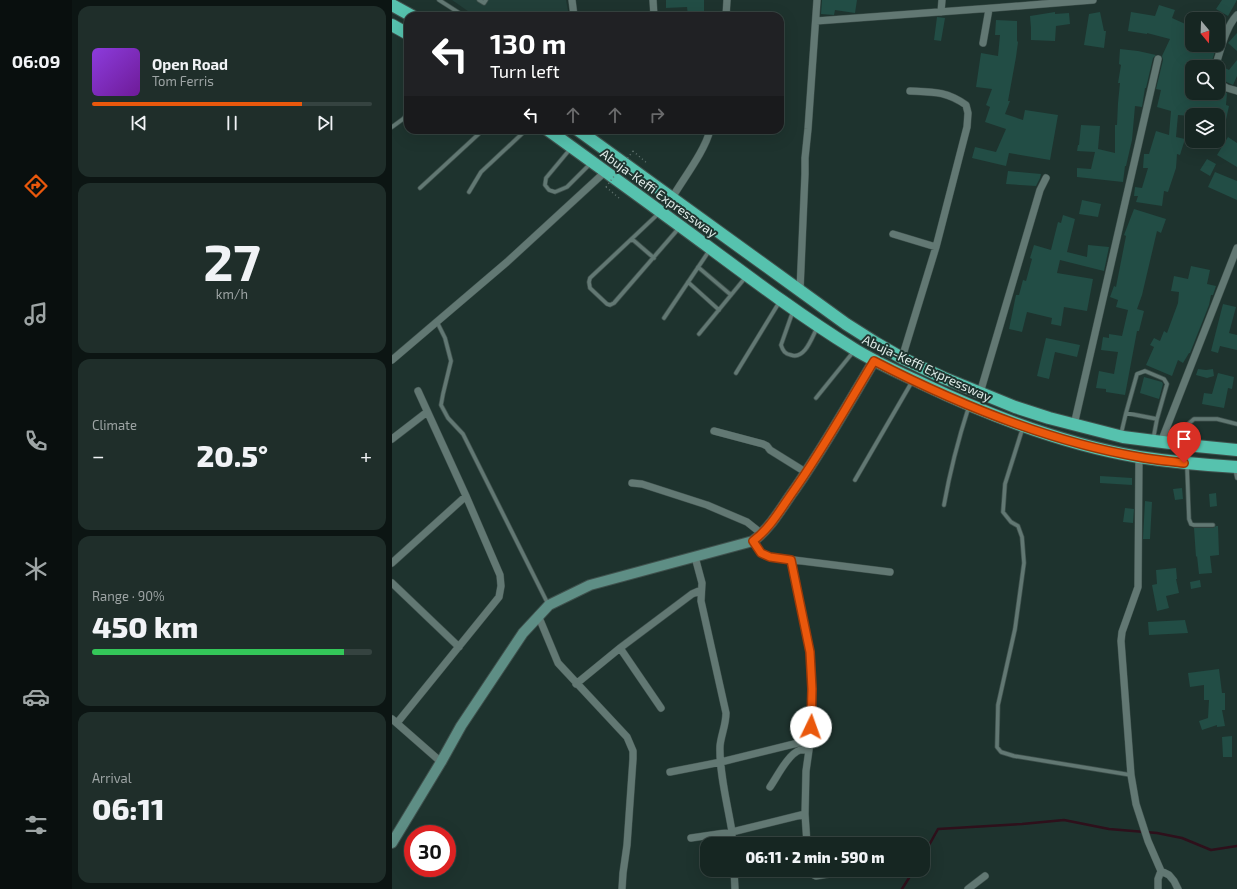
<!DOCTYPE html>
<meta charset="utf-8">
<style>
:root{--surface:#162622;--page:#1f2e2a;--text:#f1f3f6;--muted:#9ea5a5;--line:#354340;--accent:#ea580c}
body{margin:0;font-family:"Exo 2",sans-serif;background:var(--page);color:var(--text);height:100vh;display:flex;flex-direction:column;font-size:15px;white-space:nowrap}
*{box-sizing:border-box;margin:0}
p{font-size:13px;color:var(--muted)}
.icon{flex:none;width:22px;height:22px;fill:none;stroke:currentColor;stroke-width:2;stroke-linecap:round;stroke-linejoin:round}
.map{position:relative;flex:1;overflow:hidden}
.drawer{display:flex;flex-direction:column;gap:6px;padding:6px;background:#0c1513;width:320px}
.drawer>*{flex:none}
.top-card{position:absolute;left:12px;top:12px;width:380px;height:122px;border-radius:12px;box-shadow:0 4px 16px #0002,0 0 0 1px var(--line);background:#202124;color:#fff;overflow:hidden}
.needle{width:26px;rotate:161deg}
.controls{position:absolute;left:793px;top:12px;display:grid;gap:8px}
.controls a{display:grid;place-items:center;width:40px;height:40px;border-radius:8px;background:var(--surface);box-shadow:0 4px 16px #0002,0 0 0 1px var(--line);font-size:20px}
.speed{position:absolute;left:12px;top:825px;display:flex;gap:8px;font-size:20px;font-weight:700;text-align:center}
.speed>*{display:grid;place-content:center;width:52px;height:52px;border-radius:50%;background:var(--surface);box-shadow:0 4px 16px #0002,0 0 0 1px var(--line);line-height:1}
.speed .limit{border:6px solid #d22;background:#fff;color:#111}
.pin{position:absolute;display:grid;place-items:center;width:34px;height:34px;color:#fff;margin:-41px -17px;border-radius:50% 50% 50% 0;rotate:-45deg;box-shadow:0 0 4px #0007}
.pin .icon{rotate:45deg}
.me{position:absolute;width:44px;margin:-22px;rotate:3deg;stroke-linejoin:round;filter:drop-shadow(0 0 3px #0008)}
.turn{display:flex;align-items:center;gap:14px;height:84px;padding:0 20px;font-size:18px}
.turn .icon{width:52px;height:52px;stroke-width:2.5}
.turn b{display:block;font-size:28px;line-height:34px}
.lanes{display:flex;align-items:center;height:38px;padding:0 20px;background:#0003;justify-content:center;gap:20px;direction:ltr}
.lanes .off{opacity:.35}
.big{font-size:30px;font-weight:800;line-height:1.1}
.drawer .card{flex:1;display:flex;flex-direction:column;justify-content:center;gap:6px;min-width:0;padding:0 14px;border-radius:12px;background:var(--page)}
.drawer .dial{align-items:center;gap:0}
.dial b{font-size:52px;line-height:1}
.song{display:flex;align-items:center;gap:12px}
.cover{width:48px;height:48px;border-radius:6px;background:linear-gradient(135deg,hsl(270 70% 55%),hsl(280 70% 35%))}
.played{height:4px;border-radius:2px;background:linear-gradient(90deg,var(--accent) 75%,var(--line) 75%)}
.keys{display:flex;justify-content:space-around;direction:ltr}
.heat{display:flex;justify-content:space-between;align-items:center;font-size:22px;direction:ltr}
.charge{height:6px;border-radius:3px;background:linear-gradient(90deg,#34c759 90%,var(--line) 0)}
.trip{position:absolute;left:308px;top:837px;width:230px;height:40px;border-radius:12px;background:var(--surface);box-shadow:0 4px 16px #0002,0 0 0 1px var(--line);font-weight:800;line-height:40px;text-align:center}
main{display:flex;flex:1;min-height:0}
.dock{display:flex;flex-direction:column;width:72px;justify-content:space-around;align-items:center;background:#090f0e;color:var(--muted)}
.dock .icon{width:28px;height:28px}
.dock .active{color:var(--accent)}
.dock b{font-size:18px;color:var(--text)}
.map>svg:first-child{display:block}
</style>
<main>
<nav class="dock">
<b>06:09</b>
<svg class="icon active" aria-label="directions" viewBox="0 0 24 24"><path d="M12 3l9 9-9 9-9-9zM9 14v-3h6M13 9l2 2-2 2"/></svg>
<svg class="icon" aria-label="music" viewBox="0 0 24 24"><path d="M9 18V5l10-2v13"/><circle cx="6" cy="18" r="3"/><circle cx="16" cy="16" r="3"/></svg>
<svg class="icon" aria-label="phone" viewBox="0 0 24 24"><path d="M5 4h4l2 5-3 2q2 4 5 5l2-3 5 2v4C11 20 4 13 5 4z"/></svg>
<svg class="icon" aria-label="climate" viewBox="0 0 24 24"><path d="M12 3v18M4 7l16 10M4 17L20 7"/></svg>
<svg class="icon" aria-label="car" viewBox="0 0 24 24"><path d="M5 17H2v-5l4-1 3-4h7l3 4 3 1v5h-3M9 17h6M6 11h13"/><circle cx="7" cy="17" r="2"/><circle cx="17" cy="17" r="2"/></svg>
<svg class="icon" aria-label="filters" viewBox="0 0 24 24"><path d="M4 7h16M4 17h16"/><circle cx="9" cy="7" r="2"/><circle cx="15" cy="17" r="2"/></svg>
</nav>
<section class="drawer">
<div class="card">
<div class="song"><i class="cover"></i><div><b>Open Road</b><p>Tom Ferris</p></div></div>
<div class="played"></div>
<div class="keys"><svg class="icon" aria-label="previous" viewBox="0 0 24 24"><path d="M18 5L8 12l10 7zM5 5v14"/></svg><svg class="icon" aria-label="pause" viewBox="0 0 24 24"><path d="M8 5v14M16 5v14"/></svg><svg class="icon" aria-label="next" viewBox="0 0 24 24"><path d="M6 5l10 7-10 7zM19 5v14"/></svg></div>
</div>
<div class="card dial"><b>27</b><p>km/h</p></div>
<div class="card"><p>Climate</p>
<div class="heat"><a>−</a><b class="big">20.5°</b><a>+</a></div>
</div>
<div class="card"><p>Range · 90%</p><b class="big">450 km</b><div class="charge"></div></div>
<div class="card"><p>Arrival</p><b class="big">06:11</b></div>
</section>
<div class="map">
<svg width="845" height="889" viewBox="0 0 845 889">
<rect width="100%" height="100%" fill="#1e332e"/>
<path fill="#223f39" d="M 60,0 L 174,0 L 177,16 L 83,16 Z"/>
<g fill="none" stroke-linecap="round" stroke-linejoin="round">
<path stroke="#2e101b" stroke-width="2.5" d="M 531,856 L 546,829 L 630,824 L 672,820 L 717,829 L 765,833 L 790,838 L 819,850 L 845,846
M 510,889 L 522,870"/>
</g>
<path fill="#224d45" d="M 274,0 L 312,0 L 312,16 L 296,16 L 295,7 L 274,8 Z
M 430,0 L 465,0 L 463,13 L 443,10 L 442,15 L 429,14 Z
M 830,0 L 845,0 L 836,16 L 824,9 Z
M 767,5 L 783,10 L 780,18 L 800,27 L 800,45 L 818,45 L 817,47 L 819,45 L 825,45 L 818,67 L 800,67 L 800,93 L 826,93 L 826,89 L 835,93 L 834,105 L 837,106 L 832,129 L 826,127 L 826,115 L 800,115 L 799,116 L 786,115 L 784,137 L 793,139 L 788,155 L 785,154 L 784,168 L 776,192 L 772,191 L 770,206 L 744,202 L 746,196 L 742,196 L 743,187 L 750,188 L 756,168 L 751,168 L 752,154 L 757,154 L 764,131 L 777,135 L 779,111 L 765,107 L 769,90 L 764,89 L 771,60 L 770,56 L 778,39 L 755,33 L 755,34 L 736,31 L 739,12 L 763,16 Z
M 663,12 L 663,14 L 677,13 L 678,24 L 664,26 L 663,41 L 639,40 L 639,28 L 638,16 Z
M 708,12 L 712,31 L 714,31 L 712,48 L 692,45 L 697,14 Z
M 545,17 L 553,18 L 549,41 L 542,40 Z
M 604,20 L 625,21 L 625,41 L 626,42 L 624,57 L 616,101 L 618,101 L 613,114 L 631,120 L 633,110 L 666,115 L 658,160 L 617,153 L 614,166 L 580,158 L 583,147 L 604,152 L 614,129 L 593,122 L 598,107 L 594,105 L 600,89 L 584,87 L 589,53 L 606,56 L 608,35 L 603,35 Z
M 845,33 L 845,51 L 836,43 Z
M 728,49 L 746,51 L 764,55 L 761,58 L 754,88 L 753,88 L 750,107 L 743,106 L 740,140 L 734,166 L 733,166 L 731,182 L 685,177 L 685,168 L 699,169 L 703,152 L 685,151 L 686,145 L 687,145 L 689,125 L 708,126 L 706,149 L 723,153 L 723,125 L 725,125 L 726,103 L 728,83 L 726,83 L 729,65 L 727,64 Z
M 845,60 L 845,76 L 841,85 L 826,78 L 826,71 L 829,66 L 837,70 Z
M 836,137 L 845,143 L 845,167 L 825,155 Z
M 815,159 L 824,164 L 818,176 L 808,170 Z
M 616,171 L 649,174 L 648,178 L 644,186 L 614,184 Z
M 823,172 L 845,181 L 845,200 L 816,187 Z
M 690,200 L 709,204 L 706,217 L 687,214 Z
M 742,209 L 774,219 L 769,233 L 765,231 L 750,295 L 745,309 L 752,311 L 747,331 L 745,331 L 733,395 L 714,392 L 714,389 L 704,388 L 707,371 L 722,374 L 726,352 L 709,350 L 711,337 L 717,338 L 717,334 L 730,336 L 736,310 L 724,307 L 726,300 L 718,297 L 722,286 L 724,287 L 734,236 L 732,235 Z
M 671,215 L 683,219 L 675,252 L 695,257 L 696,245 L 717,247 L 712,271 L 668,260 L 665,273 L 701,279 L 695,311 L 672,307 L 669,326 L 659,324 L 660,318 L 635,312 L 630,332 L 617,329 L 624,295 L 627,295 L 631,280 L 634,281 L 640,259 L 638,258 L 642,245 L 659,250 L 666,222 L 669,223 Z
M 799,266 L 818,270 L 815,284 L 824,286 L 821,295 L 819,295 L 817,305 L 798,353 L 797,353 L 791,363 L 786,360 L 780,376 L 754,365 L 762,347 L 758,345 L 762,338 L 768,341 L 772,331 L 775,333 L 786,303 L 787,292 L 779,291 L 782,276 L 796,279 Z
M 831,304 L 844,307 L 837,333 L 845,335 L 845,350 L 828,346 L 826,353 L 819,351 Z
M 654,338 L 688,345 L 685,357 L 663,352 L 657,379 L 645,376 Z
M 806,369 L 814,370 L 821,369 L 822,376 L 815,378 L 804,375 Z
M 826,373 L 842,377 L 840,389 L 836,388 L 832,408 L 810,404 L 812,393 L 820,394 Z
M 752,377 L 770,382 L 771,384 L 767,399 L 748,393 Z
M 708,476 L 740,478 L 740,485 L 708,483 Z
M 790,488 L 791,499 L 783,500 L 781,489 Z
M 824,493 L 825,506 L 818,507 L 817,494 Z
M 753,501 L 760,502 L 758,539 L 751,539 Z
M 733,508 L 742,509 L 741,523 L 731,522 Z
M 824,526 L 826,526 L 827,555 L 818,556 L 820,573 L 807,574 L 805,556 L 804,557 L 802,528 L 821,528 Z
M 784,568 L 785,579 L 784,579 L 787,593 L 774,596 L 777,608 L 765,611 L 760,585 L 765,584 L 764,570 Z
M 808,580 L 809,587 L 799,589 L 798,582 Z
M 793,620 L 796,633 L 757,635 L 756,622 Z
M 827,669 L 830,693 L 833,693 L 833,710 L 830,710 L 833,726 L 825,727 L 825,725 L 810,730 L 807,721 L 816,718 L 817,700 L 812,700 L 812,685 L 798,687 L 796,673 Z
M 840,736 L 840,757 L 831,757 L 830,737 Z"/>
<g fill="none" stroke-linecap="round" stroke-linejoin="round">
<g stroke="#3f514d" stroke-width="5">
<path id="lane" d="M 47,0 L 72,16
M 87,0 L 92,3 L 94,0
M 0,127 L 11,119 L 16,113
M 179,148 L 154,178 L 153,185 L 157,190 L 163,192 L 175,187 L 199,163
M 28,188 L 91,130
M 77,192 L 89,172 L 134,130
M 266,214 L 198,278 L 197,282 L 198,288 L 215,304 L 218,305 L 222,303 L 287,228
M 240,239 L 262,258
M 306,267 L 339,295
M 296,282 L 327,310
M 401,311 L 389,345 C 391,351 393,354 399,355 C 413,360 420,337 425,328
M 272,318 L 317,251
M 45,322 L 53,338 L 59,361 L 51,394 L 49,405 L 56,418 L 71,434 L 156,604
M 307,334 L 353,278
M 344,373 L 388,301
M 424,398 L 462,351
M 734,413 L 745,374 L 753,371 L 772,379 L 775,384 L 765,419
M 631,427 L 613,484 L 611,512 L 619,522 L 626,526 L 630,537 L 632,563 L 623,629 L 606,705 L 605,747 L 609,752 L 622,756 L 739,775
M 729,434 L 734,413 L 765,419 L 761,440
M 794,442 L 794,426 L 802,419 L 825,419 L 845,424
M 795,466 L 797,519 L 799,524 L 802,525 L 821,525
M 843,469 L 845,478
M 463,480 L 521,380
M 552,505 C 558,471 566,440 577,406"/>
</g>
<g stroke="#3f514d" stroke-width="8">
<path id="street" d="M 180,0 L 182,16
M 261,0 L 262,16
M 549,12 L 550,0
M 334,16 L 335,0
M 424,21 L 601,8 L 701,0
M 591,43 L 597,9
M 823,67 C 829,50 833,28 845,15
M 826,83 L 835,88 L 845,91
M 280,198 C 291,179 313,151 318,130
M 501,234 L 544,247
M 408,290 L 413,174 L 413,158 L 416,129 L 425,0
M 510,358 L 544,247 L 575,127 L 576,113 L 574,105 C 554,91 541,92 518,91
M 0,360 L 115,262 L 214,171
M 588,393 L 648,190 L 654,178
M 682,425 L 766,59
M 322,431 L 371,444 L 375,446 L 378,450 L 415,473
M 0,439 L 35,412
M 769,442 L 845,248
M 747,457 L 746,587 L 730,632 L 729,641 L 739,775 L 744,804 L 756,841 L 769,871 L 777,875 L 782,881 L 786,889
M 240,483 L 250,484 L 315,505 L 355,522 L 370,534
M 361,541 L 369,553 L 378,557 L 498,572
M 303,557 L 310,583 L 309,601 L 334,713 C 334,725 329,735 328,746 C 327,773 336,806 340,832 L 340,844
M 399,560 L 418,651 L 420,689 L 417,750 L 414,771 L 413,814 L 415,844
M 0,563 L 74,496
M 0,583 L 67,647
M 146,615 L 166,663 L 235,737 L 241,751 L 241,759 L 235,845 L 231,873 L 230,889
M 228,648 L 269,708
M 184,684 L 228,648 L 300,594 L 309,590
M 0,719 L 49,762
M 5,723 L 107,597 L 109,586 L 108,575 L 74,496 L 26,391
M 278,772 L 329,762 L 418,740
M 378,787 C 385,777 396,754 408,750 C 411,750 415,750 417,750
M 299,838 L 340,832 L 413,814
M 342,870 L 343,889
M 418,870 L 418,873 L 424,876 L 462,870
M 576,889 L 593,876
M 766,889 L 766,879 L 769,871"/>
</g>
<g stroke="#3f514d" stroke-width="12">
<path id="secondary" d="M 0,843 L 49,762 L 69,726 L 131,633 L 157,605 L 198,585 L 361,541 C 377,529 387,512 398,496 C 429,453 455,406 482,361"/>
</g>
<g stroke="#3f514d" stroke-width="14">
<path id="highway" d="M 0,5 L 20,16
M 0,25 L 16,34
M 156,130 C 210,169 264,208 318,248 C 365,283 412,318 462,349 C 483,362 506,372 529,383 C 598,416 671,444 747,457 C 780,462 812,465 845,467
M 186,130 L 454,324 L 484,343 L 510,358 L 552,378 L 623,407 L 657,418 L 731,437 L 794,445 L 845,450"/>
</g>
<path stroke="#5e706c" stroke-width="1.5" stroke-dasharray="1 3" stroke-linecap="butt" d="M 241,151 L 256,164
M 214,187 L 227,198"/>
<use href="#lane" stroke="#627873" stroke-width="3.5"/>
<use href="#street" stroke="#627873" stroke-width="7"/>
<use href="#secondary" stroke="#5e8e85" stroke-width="10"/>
<use href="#highway" stroke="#56c2ae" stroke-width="12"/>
<path stroke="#5e706c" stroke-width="1.5" stroke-dasharray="1 3" stroke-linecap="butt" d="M 214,187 L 241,151"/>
</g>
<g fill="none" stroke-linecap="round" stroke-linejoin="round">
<g stroke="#983908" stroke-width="10">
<path id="route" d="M 419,727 L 420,689 L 418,652 L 399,560 L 378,557 L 369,553 L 361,541 C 377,529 387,512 398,496 C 429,453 455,406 482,361 C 565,404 654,441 747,457 C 762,460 777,461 792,463"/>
</g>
<use href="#route" stroke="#ea580c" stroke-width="7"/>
</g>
<g text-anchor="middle" stroke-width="4" stroke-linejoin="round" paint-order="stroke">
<g font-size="13" fill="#e0ece9" stroke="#1e332e">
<text transform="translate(267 193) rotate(36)" y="5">Abuja-Keffi Expressway</text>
<text transform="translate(535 368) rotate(25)" y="5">Abuja-Keffi Expressway</text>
</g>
</g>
</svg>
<div class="controls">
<a><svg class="needle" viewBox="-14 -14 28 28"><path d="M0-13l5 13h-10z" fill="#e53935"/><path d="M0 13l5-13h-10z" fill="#9ea5a5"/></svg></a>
<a><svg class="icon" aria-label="search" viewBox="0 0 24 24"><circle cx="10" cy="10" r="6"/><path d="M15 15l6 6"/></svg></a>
<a><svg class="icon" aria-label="layers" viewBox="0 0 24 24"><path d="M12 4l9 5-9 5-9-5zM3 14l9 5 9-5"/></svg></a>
</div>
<div class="speed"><div class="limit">30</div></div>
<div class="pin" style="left:792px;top:463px;background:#d93025"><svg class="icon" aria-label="arrive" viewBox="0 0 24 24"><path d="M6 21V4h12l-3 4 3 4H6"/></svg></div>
<svg class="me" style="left:419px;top:727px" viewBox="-20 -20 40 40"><circle r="19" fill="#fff"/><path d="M0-13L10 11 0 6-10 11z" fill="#ea580c"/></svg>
<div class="trip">06:11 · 2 min · 590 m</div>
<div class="top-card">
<div class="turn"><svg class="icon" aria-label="left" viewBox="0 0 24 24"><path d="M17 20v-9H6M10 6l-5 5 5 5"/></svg><div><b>130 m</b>Turn left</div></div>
<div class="lanes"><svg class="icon" aria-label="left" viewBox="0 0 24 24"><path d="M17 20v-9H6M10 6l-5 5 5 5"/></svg><svg class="icon off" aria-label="ahead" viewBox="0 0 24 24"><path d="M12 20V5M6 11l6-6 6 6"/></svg><svg class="icon off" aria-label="ahead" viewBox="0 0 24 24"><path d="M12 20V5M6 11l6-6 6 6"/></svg><svg class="icon off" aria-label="right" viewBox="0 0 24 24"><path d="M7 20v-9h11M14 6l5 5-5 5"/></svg></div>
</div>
</div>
</main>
